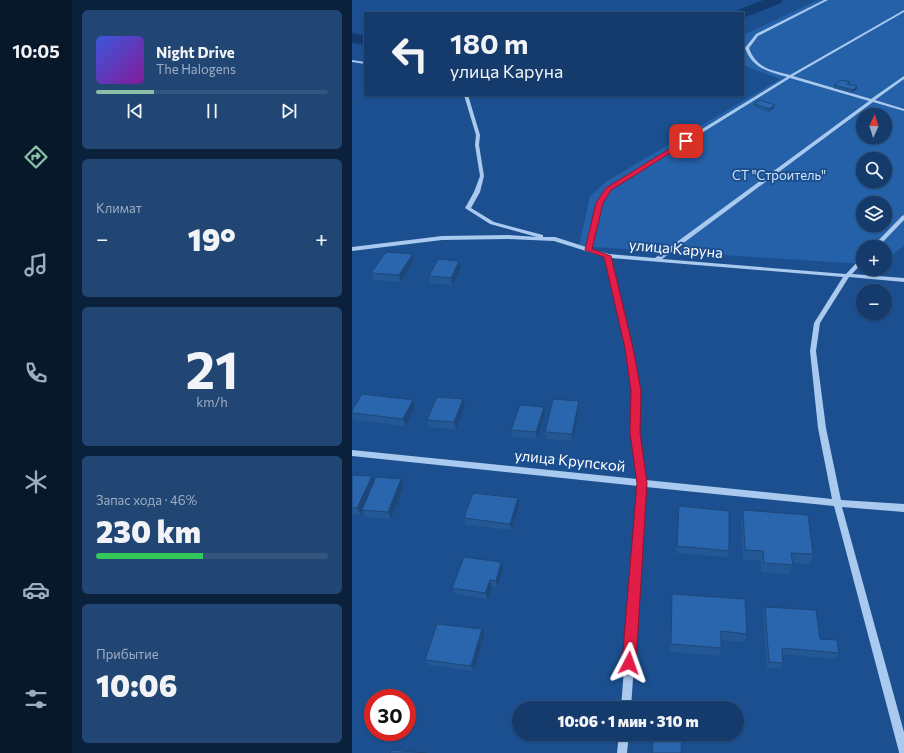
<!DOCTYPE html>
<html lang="ru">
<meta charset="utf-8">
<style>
:root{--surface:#143b6b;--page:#214673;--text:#f1f3f6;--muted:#9dadc1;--line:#33557e;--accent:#8abfa5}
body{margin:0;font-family:Commissioner,sans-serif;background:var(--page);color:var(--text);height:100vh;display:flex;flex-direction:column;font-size:15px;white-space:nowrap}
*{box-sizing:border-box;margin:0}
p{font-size:13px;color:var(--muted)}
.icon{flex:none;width:22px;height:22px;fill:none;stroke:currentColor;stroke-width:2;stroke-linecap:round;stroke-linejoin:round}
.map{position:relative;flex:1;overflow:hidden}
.side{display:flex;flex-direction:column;gap:10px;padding:10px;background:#0b203b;width:280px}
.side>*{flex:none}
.hud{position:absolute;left:12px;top:12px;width:380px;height:84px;border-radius:0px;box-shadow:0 1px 3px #0004,0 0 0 1px var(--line);background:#143b6b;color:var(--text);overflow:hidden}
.needle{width:26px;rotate:4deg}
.buttons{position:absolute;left:504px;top:108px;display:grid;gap:8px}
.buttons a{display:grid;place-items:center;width:36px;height:36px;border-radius:50%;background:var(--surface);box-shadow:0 1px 3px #0004,0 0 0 1px var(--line);font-size:20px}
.speed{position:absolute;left:12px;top:689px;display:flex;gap:8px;font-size:20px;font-weight:700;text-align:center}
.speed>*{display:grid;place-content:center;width:52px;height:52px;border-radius:50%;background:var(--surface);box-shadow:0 1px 3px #0004,0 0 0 1px var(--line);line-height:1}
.speed .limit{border:6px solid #d22;background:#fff;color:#111}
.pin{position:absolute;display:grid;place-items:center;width:34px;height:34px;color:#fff;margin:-17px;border-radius:8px;box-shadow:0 2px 6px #0006}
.me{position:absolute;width:44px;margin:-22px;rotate:4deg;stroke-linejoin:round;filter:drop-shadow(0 0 3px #0008)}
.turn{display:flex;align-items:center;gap:14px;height:84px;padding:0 20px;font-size:18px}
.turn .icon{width:52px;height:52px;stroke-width:2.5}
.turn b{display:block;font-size:28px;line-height:34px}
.big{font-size:30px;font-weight:800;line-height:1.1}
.side .tile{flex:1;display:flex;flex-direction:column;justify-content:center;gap:6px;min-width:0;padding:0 14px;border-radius:6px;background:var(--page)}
.side .dial{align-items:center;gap:0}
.dial b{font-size:52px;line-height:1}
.song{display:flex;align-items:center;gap:12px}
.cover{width:48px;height:48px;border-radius:6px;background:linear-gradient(135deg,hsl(230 70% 55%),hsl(290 70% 35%))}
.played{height:4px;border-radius:2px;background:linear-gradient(90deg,var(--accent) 25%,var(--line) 25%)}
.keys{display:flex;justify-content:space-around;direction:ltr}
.heat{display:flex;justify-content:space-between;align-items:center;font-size:22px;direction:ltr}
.charge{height:6px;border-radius:3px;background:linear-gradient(90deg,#34c759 46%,var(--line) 0)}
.trip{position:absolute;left:160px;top:701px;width:232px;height:40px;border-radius:20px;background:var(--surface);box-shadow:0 1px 3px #0004,0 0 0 1px var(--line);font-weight:800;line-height:40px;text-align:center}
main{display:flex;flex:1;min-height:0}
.menu{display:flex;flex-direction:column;width:72px;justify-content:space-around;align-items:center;background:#08182b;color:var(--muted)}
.menu .icon{width:28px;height:28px}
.menu .on{color:var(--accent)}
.menu b{font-size:18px;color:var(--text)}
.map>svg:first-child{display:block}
</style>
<main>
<nav class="menu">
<b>10:05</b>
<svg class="icon on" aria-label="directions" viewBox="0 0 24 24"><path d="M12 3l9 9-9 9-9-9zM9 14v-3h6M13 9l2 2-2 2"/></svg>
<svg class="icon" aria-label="music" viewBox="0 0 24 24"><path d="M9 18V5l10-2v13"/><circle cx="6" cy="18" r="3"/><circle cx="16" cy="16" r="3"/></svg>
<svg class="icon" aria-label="phone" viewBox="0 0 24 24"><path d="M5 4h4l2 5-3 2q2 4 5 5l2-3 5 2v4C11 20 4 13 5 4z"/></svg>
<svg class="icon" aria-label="climate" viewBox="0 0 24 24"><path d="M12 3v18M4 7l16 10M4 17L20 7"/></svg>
<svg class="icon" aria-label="car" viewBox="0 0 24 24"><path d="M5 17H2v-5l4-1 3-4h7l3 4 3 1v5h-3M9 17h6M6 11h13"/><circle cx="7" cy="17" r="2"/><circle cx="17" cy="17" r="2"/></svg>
<svg class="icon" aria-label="filters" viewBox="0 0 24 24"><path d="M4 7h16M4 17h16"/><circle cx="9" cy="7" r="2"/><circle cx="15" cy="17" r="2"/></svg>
</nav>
<section class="side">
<div class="tile">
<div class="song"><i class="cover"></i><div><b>Night Drive</b><p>The Halogens</p></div></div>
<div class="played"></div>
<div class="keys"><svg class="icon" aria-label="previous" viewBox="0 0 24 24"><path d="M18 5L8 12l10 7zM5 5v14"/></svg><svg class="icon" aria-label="pause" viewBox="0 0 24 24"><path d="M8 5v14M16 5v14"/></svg><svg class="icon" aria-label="next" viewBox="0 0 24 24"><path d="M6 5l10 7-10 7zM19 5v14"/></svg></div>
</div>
<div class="tile"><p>Климат</p>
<div class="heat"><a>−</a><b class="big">19°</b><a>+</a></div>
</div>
<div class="tile dial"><b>21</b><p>km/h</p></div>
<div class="tile"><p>Запас хода · 46%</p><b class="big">230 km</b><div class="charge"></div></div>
<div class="tile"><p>Прибытие</p><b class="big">10:06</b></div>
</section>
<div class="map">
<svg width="552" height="753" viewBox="0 0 552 753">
<rect width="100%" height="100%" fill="#1b4f8f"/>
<path fill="#2461a8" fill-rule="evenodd" d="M 466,0 L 552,0 L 552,246 L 533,261 L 533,247 L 511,247 L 511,264 L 227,246 L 238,196 L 255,181 L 428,79 L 395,67 L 391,63 L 391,35 ZM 511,115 L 533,115 L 533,137 L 511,137 ZM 511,159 L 533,159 L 533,181 L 511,181 ZM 511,203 L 533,203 L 533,225 L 511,225 Z"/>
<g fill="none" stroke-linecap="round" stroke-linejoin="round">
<path fill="#123a6d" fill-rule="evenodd" d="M 411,0 L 431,0 L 429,3 L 396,16 L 391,18 L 391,13 L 383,13 L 386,10 Z
M 0,33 L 13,35 L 13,45 L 0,43 Z"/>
<path fill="#a9c9ee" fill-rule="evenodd" d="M 472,0 L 476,0 L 406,36 L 397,48 C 404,68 419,70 438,75 L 552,10 L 552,12 L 441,76 L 519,99 L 552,76 L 552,79 L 523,100 L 552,109 L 552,111 L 521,102 L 310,259 L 494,274 L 509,258 L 511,257 L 511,262 L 500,274 L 552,278 L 552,282 L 497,277 L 468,323 L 464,351 L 474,428 L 489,500 L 552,504 L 552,512 L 490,507 L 552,732 L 552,753 L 547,753 L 547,752 L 482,506 L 294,487 L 279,708 L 269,708 L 286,486 L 0,456 L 0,450 L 285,479 L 279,433 L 280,391 L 274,348 L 253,257 L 202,241 L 156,239 L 90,240 L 0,251 L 0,247 L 90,236 L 156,235 L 185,237 L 138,224 L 113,208 L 122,192 L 128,176 L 123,145 L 124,135 L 112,95 L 116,95 L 128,135 L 127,145 L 132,176 L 128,192 L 119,208 L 142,222 L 191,235 L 191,237 L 203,237 L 234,247 L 245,203 L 254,188 L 435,77 C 416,71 401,69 393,48 L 404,34 ZM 438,78 L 517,101 L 303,258 L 257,254 L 239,249 L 251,203 L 258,190 ZM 259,258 L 491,277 L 462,323 L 458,351 L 466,428 L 480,499 L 294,480 L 287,433 L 288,391 L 280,348 Z
M 0,60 L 13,62 L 13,64 L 0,62 Z
M 552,215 L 552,220 L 526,247 L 520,247 L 550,216 Z
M 267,734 L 277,734 L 275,753 L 265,753 Z"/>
</g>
<path fill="#245895" d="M 498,82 L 497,84 L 505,86 L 505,89 L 500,93 L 481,88 L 482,85 Z
M 402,104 L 423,105 L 422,108 L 416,112 L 402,107 Z
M 61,254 L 62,261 L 49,282 L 22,280 L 19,273 Z
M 109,268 L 100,285 L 78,283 L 77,276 Z
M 113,406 L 104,429 L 77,427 L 75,420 Z
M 63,407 L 54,426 L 2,420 L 0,416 L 0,410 Z
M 227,408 L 221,441 L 194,439 L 193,432 Z
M 193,414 L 185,439 L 160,437 L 159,430 Z
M 0,475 L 20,476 L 22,482 L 49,479 L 52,486 L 39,519 L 13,517 L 11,512 L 9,515 L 0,514 Z
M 167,505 L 160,530 L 114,525 L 112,518 Z
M 327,506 L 377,551 L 376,557 L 324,553 Z
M 391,510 L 461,554 L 457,564 L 440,563 L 441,565 L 437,575 L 409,572 L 409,561 L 391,559 L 389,520 Z
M 149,562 L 151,569 L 145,588 L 140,587 L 136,599 L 103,594 L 100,588 Z
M 320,594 L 395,634 L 392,642 L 369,640 L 369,648 L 367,656 L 318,652 Z
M 413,607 L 487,653 L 484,659 L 430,654 L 431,663 L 429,669 L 415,668 L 411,613 Z
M 132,636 L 122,671 L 76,665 L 73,660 Z"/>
<path fill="#1d4779" d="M 505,86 L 505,89 L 500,93 L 501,90 Z
M 423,105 L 422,108 L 416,112 L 417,109 Z
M 61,254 L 62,261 L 49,282 L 47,275 Z
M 107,261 L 109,268 L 100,285 L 99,278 Z
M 111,399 L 113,406 L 104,429 L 102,422 Z
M 61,400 L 63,407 L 54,426 L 51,419 Z
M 227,401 L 227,408 L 221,441 L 220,434 Z
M 192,407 L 193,414 L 185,439 L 184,432 Z
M 20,476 L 23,484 L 10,510 L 11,512 L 9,515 L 5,508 Z
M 49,479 L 52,486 L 39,519 L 36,512 Z
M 166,498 L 167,505 L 160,530 L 158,524 Z
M 149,562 L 151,569 L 145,588 L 144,581 Z
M 138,580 L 140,587 L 136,599 L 133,593 Z
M 130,629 L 132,636 L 122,671 L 119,666 Z"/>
<path fill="#2a66ad" stroke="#1d4779" d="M 489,80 L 498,82 L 495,84 L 505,86 L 501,90 L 482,85 Z
M 408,100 L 423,105 L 417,109 L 402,104 Z
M 34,252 L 61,254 L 47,275 L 19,273 Z
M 86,259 L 107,261 L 99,278 L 77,276 Z
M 10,394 L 61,400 L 51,419 L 0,413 L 0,410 Z
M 85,397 L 111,399 L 102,422 L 75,420 Z
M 201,399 L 227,401 L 220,434 L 193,432 Z
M 168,405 L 192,407 L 184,432 L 159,430 Z
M 0,475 L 20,476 L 5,508 L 0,508 Z
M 24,477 L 49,479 L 36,512 L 10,510 Z
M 121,493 L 166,498 L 158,524 L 112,518 Z
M 327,506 L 377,511 L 377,551 L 325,546 Z
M 391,510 L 456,515 L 461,554 L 439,553 L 441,565 L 412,563 L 411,551 L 393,550 Z
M 112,557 L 149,562 L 144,581 L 138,580 L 133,593 L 100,588 Z
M 320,594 L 393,599 L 395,634 L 369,631 L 369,648 L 319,644 Z
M 413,607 L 464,610 L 468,639 L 485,640 L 487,653 L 430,648 L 431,663 L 417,662 Z
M 85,624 L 130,629 L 119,666 L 73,660 Z
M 302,734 L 330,734 L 329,753 L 300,753 Z
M 39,750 L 74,753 L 38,753 Z"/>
<path fill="#e11d48" stroke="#92132f" d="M 332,140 L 337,141 L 259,190 L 251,203 L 240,249 L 259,256 L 281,348 L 289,391 L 288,433 L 295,483 L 284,663 L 282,668 L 277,670 L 272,668 L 270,663 L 285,483 L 278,433 L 279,391 L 273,348 L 252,257 L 233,250 L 244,203 L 254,188 Z"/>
<g text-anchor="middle" stroke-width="4" stroke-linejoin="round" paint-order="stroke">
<g font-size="13" fill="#cfe3fa" stroke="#1b4f8f">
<text x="427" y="180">СТ "Строитель"</text>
</g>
<g font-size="15" fill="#fff" stroke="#1b4f8f">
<text transform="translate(324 249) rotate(5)" y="5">улица Каруна</text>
<text transform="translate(218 461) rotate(6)" y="5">улица Крупской</text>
</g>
</g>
</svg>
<div class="buttons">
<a><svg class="needle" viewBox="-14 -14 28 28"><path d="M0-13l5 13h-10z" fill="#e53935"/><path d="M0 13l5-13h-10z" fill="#9dadc1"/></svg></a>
<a><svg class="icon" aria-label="search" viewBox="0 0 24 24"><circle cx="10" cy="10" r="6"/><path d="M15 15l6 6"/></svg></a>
<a><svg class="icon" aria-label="layers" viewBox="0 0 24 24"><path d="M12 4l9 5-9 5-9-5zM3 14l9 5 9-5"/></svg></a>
<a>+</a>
<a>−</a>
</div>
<div class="speed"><div class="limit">30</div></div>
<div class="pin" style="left:334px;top:141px;background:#d93025"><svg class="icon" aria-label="arrive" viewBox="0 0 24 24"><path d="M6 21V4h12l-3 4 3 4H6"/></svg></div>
<svg class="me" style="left:277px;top:663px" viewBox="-20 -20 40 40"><path d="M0-17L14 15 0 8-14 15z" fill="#e11d48" stroke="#fff" stroke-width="4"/></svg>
<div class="trip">10:06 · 1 мин · 310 m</div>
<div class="hud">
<div class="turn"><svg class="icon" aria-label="left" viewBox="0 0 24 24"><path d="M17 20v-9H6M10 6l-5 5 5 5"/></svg><div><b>180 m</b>улица Каруна</div></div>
</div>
</div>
</main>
